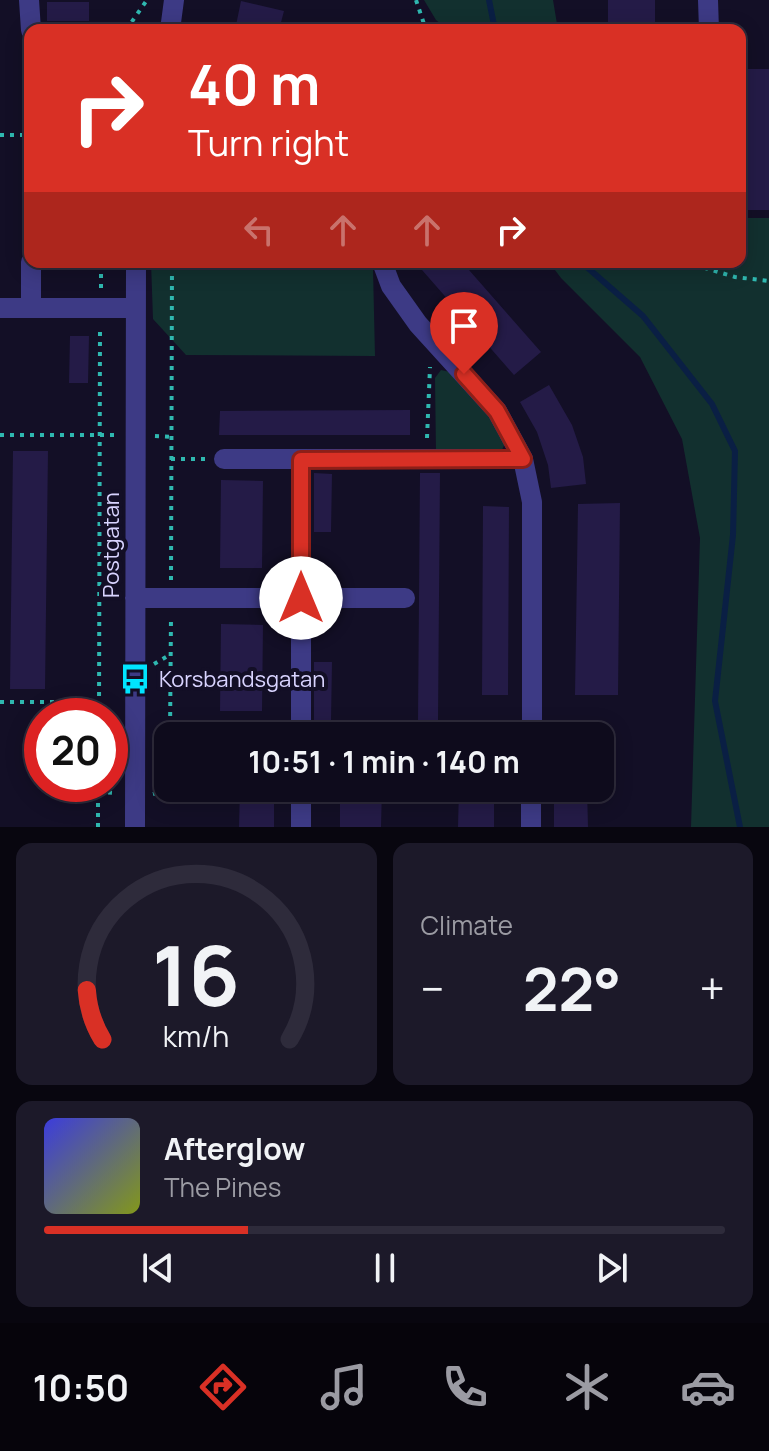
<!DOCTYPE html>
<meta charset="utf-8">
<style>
:root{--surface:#0e0b1c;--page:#1c1929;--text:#f1f3f6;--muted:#9b9ba3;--line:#2e2b3b;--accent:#d93025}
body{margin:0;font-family:Manrope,sans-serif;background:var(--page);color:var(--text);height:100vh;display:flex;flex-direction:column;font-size:30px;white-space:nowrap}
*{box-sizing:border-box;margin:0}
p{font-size:26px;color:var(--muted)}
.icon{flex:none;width:44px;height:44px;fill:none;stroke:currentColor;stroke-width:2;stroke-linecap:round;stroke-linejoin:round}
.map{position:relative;height:827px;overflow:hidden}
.sheet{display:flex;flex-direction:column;gap:16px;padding:16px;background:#08060f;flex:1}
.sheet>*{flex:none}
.hud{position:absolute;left:24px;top:24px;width:722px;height:244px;border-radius:16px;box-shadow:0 4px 20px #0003,0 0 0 2px var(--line);background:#d93025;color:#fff;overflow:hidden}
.speed{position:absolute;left:24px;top:698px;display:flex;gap:16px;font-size:40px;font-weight:700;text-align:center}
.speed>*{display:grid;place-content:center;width:104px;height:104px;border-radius:50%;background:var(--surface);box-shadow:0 4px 20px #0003,0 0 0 2px var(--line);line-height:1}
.speed .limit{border:12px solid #d22;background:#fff;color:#111}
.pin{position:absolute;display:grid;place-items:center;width:68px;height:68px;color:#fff;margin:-82px -34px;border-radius:50% 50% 50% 0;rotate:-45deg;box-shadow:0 0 8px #0007}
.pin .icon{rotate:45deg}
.me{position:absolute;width:88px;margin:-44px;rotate:0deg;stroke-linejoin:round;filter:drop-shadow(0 0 6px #0008)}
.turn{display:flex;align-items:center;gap:28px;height:168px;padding:0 32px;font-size:36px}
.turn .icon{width:104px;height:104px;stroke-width:2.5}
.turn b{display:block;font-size:56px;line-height:68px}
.lanes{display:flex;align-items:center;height:76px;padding:0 32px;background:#0003;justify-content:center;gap:40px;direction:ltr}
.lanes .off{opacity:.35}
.big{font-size:60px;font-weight:700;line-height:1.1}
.sheet .card{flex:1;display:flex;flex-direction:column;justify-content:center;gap:12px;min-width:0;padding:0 28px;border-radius:16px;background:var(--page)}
.sheet .dial{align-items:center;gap:0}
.dial svg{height:208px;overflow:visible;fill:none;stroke:var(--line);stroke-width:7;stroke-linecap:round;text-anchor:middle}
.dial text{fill:var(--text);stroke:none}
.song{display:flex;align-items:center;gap:24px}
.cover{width:96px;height:96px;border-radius:12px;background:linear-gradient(135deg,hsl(240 70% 55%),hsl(70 70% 35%))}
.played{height:8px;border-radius:4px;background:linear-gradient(90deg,var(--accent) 30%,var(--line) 30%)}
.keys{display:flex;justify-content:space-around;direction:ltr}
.heat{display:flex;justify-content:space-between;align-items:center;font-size:44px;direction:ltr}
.sheet .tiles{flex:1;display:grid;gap:16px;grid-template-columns:1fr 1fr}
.card:last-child{grid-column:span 2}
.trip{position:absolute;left:154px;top:722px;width:460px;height:80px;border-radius:16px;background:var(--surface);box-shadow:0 4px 20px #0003,0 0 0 2px var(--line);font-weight:700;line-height:80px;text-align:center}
.tab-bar{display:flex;height:128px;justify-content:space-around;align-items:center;background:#06040b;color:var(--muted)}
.tab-bar .icon{width:56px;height:56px}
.tab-bar .on{color:var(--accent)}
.tab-bar b{font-size:36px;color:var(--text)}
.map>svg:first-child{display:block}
</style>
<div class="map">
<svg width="769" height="827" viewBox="0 0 769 827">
<rect width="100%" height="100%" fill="#130f26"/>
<path fill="#12302f" d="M 424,0 L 553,0 L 558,30 L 448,30 L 436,20 Z
M 740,218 L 769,218 L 769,827 L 691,827 L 700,538 L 682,439 L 640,357 L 561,278 L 549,262 L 740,262 Z
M 151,262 L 370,262 L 373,269 L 375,356 L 186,355 L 153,319 Z
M 441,370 L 454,373 L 507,439 L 501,452 L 436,453 L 435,378 Z"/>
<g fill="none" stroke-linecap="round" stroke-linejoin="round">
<path stroke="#0a1f44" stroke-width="6" d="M 489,0 L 495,30
M 581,262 L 643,316 L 712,404 L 735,451 L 733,535 L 715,701 L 740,827"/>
</g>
<path fill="#241b47" d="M 608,0 L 655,0 L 655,25 L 608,26 Z
M 241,1 L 284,11 L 279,30 L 235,30 Z
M 47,2 L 89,2 L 89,21 L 47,21 Z
M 744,69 L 769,69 L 769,210 L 743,210 Z
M 415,262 L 462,262 L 541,352 L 514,375 Z
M 70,336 L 89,336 L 88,383 L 69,383 Z
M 549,385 L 572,425 L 583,457 L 586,484 L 551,488 L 548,465 L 537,432 L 520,402 Z
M 410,410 L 410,435 L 219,435 L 220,411 Z
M 13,451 L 48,451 L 45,689 L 10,689 Z
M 314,473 L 332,474 L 331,532 L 314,532 Z
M 420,473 L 440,473 L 438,721 L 418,721 Z
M 221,480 L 263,481 L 262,568 L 220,568 Z
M 620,503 L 618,695 L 575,695 L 578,504 Z
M 483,506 L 509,507 L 508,695 L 482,695 Z
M 221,624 L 263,625 L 262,711 L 220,711 Z
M 314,662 L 332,662 L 331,721 L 314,720 Z
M 240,788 L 274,788 L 274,827 L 239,827 Z
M 340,788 L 382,788 L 381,827 L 340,827 Z
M 459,788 L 494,788 L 494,827 L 458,827 Z
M 554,788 L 587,788 L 588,827 L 554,827 Z"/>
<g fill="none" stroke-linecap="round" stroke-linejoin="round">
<path stroke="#2fb8b0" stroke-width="4" stroke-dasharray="4 6" stroke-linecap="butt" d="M 416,0 L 426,30
M 126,30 L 147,0
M 0,135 L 30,135
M 685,262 L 735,277 L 769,281
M 101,288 L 101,262
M 0,435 L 118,435
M 155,436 L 172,437
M 427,438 L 430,367
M 171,459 L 205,459
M 171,580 L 172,262
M 154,664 L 171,654
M 0,702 L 99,702
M 99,716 L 100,328
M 170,736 L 171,616
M 240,736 L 281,735
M 98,792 L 117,793
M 153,794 L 165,791 L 168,787
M 98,827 L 98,784"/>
<path stroke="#3d3a85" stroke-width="20" d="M 29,0 L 31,30
M 708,0 L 709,30
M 170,30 L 174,0
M 31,262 L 31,308
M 382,262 L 391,286 L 418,324 L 497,411 L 523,459 L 532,502 L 532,736
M 0,308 L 135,308
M 224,459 L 523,459
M 135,598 L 405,598
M 301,735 L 532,734
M 301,736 L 301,460
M 135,827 L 136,262
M 301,827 L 301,788
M 531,827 L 531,788"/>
</g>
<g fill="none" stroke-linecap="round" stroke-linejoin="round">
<g stroke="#8d1f18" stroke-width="20">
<path id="route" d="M 301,598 L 301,460 L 523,459 L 497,411 L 464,374"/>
</g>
<use href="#route" stroke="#d93025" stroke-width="14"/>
</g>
<defs>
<g id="bus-bare" transform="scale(2.4)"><path d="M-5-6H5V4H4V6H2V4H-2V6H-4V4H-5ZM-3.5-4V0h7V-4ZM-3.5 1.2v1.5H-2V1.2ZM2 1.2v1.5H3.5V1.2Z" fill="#00e5ff" stroke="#130f26" stroke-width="2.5" paint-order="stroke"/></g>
</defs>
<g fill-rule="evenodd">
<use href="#bus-bare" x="135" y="679"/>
</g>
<g text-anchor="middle" stroke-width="8" stroke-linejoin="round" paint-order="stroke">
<g font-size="22" fill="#d9d4ff" stroke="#130f26">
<text transform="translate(111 545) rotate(-90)" y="8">Postgatan</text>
</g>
<g font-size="22" fill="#d9d4ff" stroke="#130f26" text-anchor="start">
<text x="159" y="687">Korsbandsgatan</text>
</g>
</g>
</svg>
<div class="speed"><div class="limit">20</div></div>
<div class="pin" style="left:464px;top:374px;background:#d93025"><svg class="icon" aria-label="arrive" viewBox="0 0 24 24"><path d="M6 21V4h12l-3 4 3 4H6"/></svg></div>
<svg class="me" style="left:301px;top:598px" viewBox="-20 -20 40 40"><circle r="19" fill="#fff"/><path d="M0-13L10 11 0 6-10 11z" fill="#d93025"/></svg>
<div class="trip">10:51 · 1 min · 140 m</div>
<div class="hud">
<div class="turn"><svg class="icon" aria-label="right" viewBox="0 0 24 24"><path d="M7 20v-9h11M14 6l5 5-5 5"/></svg><div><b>40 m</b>Turn right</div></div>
<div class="lanes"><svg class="icon off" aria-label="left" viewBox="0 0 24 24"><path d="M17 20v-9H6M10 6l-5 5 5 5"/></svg><svg class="icon off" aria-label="ahead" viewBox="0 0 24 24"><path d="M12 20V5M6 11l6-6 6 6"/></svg><svg class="icon off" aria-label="ahead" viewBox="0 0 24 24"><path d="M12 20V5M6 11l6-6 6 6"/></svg><svg class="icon" aria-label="right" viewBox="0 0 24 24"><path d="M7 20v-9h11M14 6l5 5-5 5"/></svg></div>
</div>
</div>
<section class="sheet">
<div class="tiles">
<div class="card dial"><svg viewBox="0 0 100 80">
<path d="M14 69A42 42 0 1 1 86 69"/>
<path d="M14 69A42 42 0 0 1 8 50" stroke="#d93025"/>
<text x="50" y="56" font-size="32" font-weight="700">16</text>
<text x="50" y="72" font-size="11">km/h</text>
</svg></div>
<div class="card"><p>Climate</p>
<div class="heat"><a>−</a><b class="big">22°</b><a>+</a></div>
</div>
<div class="card">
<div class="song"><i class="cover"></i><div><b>Afterglow</b><p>The Pines</p></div></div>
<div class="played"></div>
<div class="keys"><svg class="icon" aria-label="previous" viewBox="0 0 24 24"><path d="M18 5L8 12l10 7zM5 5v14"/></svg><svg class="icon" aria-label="pause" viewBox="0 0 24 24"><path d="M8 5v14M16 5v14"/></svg><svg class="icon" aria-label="next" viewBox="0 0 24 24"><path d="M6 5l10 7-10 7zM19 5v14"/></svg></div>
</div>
</div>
</section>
<nav class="tab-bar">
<b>10:50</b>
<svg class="icon on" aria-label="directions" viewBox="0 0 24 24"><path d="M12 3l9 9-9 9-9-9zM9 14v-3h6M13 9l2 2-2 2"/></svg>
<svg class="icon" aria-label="music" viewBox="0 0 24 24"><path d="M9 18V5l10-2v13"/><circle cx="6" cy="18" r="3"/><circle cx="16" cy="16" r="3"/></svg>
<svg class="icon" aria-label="phone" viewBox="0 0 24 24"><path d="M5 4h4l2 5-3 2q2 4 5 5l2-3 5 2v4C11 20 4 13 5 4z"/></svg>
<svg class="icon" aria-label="climate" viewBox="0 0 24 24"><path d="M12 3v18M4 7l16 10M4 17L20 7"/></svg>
<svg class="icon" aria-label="car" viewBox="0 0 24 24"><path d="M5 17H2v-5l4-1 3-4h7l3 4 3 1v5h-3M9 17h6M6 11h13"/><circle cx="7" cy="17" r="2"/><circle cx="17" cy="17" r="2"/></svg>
</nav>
